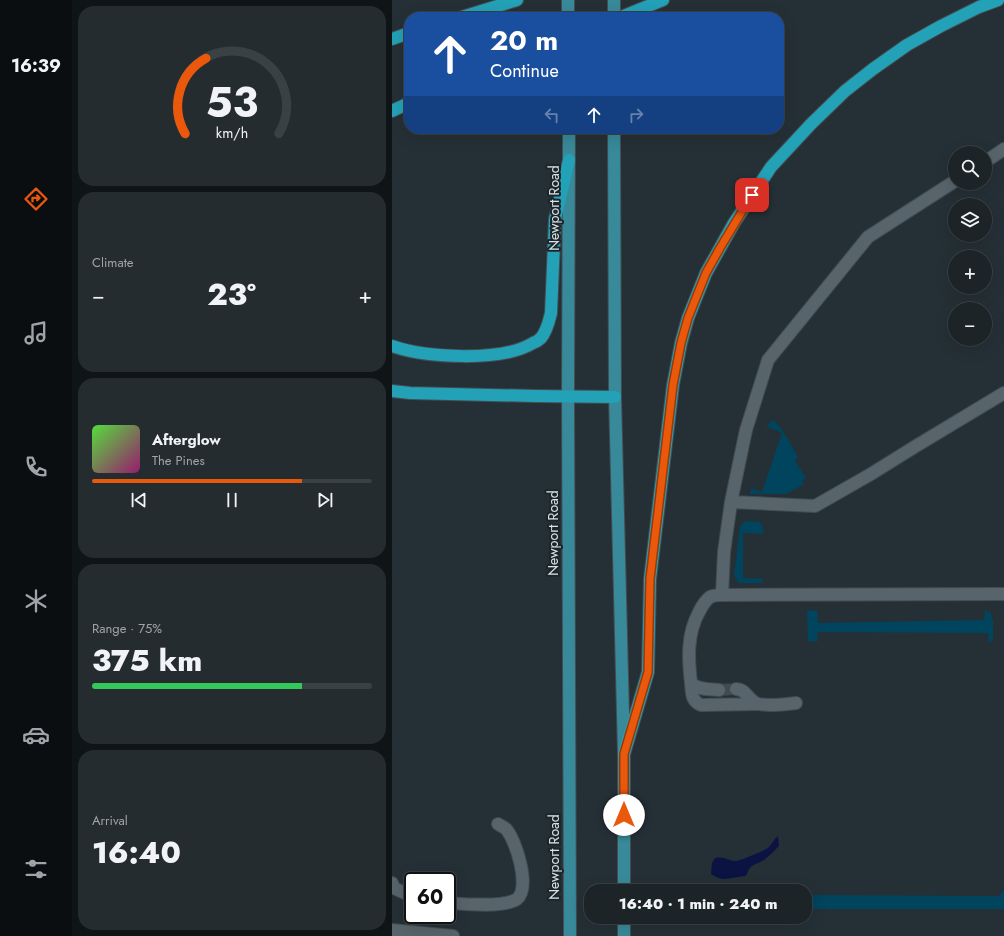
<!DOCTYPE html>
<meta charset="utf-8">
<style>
:root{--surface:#1c2428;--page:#252c30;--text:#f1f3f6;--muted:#a0a4a8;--line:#3a4145;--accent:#ea580c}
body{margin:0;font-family:Jost,sans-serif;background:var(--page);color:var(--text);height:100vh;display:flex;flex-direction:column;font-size:15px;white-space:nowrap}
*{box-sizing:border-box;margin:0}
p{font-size:13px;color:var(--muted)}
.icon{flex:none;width:22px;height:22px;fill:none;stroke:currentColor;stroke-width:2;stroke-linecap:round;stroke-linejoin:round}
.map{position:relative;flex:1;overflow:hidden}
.details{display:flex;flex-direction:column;gap:6px;padding:6px;background:#0f1416;width:320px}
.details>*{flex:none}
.guide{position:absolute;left:12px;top:12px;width:380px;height:122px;border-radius:16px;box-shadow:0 4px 16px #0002,0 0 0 1px var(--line);background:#1a4fa0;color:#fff;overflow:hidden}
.fabs{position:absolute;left:556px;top:146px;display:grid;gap:8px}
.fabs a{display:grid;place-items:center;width:44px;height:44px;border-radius:50%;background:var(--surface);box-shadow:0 4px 16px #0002,0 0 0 1px var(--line);font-size:20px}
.speed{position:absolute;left:12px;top:872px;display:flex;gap:8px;font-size:20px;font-weight:700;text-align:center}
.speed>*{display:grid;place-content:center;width:52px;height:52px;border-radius:50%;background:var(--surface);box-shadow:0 4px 16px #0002,0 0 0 1px var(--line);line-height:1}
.speed .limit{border:2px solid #111;border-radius:6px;background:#fff;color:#111}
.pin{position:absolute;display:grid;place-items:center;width:34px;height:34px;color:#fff;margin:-17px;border-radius:8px;box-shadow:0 2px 6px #0006}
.me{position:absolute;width:44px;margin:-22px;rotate:0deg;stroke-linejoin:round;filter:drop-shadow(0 0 3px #0008)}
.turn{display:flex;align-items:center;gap:14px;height:84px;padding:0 20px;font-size:18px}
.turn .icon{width:52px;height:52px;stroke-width:2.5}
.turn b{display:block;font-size:28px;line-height:34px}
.lanes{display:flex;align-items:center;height:38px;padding:0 20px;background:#0003;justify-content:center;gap:20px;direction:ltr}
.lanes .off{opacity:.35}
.big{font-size:30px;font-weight:800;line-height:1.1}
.details .card{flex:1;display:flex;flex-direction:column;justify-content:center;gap:6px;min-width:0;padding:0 14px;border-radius:16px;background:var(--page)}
.details .dial{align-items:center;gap:0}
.dial svg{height:104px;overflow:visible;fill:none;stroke:var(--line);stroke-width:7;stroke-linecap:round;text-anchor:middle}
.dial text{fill:var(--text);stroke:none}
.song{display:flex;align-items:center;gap:12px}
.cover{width:48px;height:48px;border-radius:6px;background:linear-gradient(135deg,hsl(110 70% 55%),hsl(320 70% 35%))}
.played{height:4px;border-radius:2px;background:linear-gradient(90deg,var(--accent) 75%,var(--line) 75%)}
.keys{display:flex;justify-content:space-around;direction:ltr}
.heat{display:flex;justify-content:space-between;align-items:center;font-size:22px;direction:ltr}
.charge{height:6px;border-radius:3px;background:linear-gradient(90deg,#34c759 75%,var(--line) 0)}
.trip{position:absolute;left:192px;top:884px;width:228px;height:40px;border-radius:16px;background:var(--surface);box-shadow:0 4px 16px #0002,0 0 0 1px var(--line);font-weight:800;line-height:40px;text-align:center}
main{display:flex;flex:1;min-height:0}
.tab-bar{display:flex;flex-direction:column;width:72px;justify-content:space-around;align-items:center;background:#0b0e10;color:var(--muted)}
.tab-bar .icon{width:28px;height:28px}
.tab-bar .active{color:var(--accent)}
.tab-bar b{font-size:18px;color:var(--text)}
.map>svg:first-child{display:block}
</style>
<main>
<nav class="tab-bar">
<b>16:39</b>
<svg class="icon active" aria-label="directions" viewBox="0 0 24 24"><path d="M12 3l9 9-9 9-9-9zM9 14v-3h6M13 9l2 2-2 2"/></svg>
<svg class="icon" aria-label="music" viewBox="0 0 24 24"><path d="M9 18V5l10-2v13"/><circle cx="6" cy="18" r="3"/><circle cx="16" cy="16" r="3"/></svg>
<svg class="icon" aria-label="phone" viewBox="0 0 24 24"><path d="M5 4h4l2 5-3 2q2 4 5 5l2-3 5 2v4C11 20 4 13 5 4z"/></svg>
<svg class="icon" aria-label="climate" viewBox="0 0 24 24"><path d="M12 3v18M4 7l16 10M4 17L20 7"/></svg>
<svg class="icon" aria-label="car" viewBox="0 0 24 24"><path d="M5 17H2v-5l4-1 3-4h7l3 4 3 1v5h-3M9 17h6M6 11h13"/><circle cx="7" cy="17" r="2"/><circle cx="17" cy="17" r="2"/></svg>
<svg class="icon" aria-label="filters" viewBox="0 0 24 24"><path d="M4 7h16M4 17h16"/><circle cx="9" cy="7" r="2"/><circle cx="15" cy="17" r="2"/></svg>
</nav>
<section class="details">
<div class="card dial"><svg viewBox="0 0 100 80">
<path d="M14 69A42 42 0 1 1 86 69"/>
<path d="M14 69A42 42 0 0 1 30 11" stroke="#ea580c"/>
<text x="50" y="56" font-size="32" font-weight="700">53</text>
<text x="50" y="72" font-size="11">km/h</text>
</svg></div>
<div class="card"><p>Climate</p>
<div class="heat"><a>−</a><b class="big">23°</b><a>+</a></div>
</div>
<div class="card">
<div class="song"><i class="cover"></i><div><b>Afterglow</b><p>The Pines</p></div></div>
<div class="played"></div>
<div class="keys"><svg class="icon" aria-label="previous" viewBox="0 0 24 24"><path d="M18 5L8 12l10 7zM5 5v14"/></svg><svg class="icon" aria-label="pause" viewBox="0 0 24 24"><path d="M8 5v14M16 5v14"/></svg><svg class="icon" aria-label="next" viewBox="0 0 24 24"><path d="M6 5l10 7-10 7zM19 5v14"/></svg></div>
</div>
<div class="card"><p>Range · 75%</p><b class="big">375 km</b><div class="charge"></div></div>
<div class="card"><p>Arrival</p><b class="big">16:40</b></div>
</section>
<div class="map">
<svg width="612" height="936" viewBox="0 0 612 936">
<rect width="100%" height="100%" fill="#253036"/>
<path fill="#00445d" d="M 380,421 L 383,421 L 391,431 L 406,457 L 403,461 L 414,478 L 410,481 L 412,484 L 394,494 L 358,494 L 359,488 L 370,492 L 390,433 L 374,426 Z
M 355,521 L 368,522 L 371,527 L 371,534 L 351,533 L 351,578 L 371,579 L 370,583 L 347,583 L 342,576 L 348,527 L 351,523 Z
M 425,610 L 426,623 L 592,620 L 593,610 L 598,612 L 601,621 L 601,641 L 597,643 L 596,633 L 426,632 L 425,642 L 416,641 L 415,611 Z
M 612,890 L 612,909 L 413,909 L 413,895 L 607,896 Z"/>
<path fill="#0b1343" d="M 386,836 L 387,846 C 382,851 377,856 372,860 C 363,865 358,864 355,874 L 353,876 C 339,877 331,883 319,874 L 320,863 L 323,858 C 333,856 336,861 344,861 C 347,861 374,850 376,848 C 380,844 382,839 386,836 Z"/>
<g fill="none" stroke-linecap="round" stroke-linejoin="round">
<path stroke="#404a50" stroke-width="12" stroke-dasharray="12 6" stroke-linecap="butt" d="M 327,690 L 344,689"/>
<g stroke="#434c51" stroke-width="14">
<path id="minor" d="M 593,162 L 612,149
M 563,181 L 476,237 L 376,360 L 354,430 L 339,502 L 332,552 L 330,595 L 612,594
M 339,502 L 423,506 L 479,474 L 524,446 L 612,393
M 299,683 C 300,693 299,701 309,705 L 365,704
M 344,689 C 354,690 353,695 361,701 C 368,708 394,704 404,703
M 327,690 C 317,689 306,690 299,683 C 296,658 295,634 307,612 C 310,606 313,601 318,597 C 322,595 326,595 330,595
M 0,883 L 2,888 L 21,897
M 55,903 C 71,904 112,908 125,899 C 139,888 124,840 114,829 C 112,827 109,826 106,824
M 0,930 L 61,936"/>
</g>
<g stroke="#434c51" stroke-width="14">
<path id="major" d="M 176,0 L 176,17
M 222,0 L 222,17
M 177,129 L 176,397 L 178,936
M 222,129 L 223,397 L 232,754 L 232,891
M 232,917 L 232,936"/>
</g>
<g stroke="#434c51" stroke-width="14">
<path id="highway" d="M 70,17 L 125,0
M 229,17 L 271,0
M 0,39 L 17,33
M 0,111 L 17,103
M 0,346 C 35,358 110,362 141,343 C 144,342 147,340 149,338 C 155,331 157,321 159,313 L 163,219 L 177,160
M 0,391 L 18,393 L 143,396 L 223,397
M 232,754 L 256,672 L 258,579 L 281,385 L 289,343 L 296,318 L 314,273 L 342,223 L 379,167 L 419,124 L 453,91 L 481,69 L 515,45 L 549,26 L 587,7 L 606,0"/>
</g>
<use href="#minor" stroke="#58646b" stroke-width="12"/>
<use href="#major" stroke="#388999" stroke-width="12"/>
<use href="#highway" stroke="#23a1b7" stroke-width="12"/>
</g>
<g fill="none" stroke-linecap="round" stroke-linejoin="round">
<g stroke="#983908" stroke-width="10">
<path id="route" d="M 232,815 L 232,754 L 256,672 L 258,579 L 281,385 L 289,343 L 296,318 L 314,273 L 328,248 L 360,195"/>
</g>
<use href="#route" stroke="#ea580c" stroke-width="7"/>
</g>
<g text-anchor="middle" stroke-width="4" stroke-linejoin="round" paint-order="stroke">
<g font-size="14" fill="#d9e0e4" stroke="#1b262c">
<text transform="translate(162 208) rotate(-90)" y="5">Newport Road</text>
<text transform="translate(161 533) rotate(-90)" y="5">Newport Road</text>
<text transform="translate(162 857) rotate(-90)" y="5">Newport Road</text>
</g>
</g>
</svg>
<div class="fabs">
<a><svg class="icon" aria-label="search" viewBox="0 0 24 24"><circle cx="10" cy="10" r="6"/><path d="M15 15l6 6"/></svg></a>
<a><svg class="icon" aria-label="layers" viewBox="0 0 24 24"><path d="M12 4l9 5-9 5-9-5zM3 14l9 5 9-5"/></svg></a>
<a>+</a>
<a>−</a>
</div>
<div class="speed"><div class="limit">60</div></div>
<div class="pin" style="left:360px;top:195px;background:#d93025"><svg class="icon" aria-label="arrive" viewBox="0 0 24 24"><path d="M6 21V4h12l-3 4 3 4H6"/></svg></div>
<svg class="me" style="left:232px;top:815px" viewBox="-20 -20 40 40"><circle r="19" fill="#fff"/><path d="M0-13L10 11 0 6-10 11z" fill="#ea580c"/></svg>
<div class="trip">16:40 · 1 min · 240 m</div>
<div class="guide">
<div class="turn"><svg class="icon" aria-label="ahead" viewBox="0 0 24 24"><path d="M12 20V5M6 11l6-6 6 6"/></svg><div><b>20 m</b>Continue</div></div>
<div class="lanes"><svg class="icon off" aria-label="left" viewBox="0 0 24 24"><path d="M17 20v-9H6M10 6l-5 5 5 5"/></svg><svg class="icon" aria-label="ahead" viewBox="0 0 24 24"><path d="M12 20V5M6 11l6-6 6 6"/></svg><svg class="icon off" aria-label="right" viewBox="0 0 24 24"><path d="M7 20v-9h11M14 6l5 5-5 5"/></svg></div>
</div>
</div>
</main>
